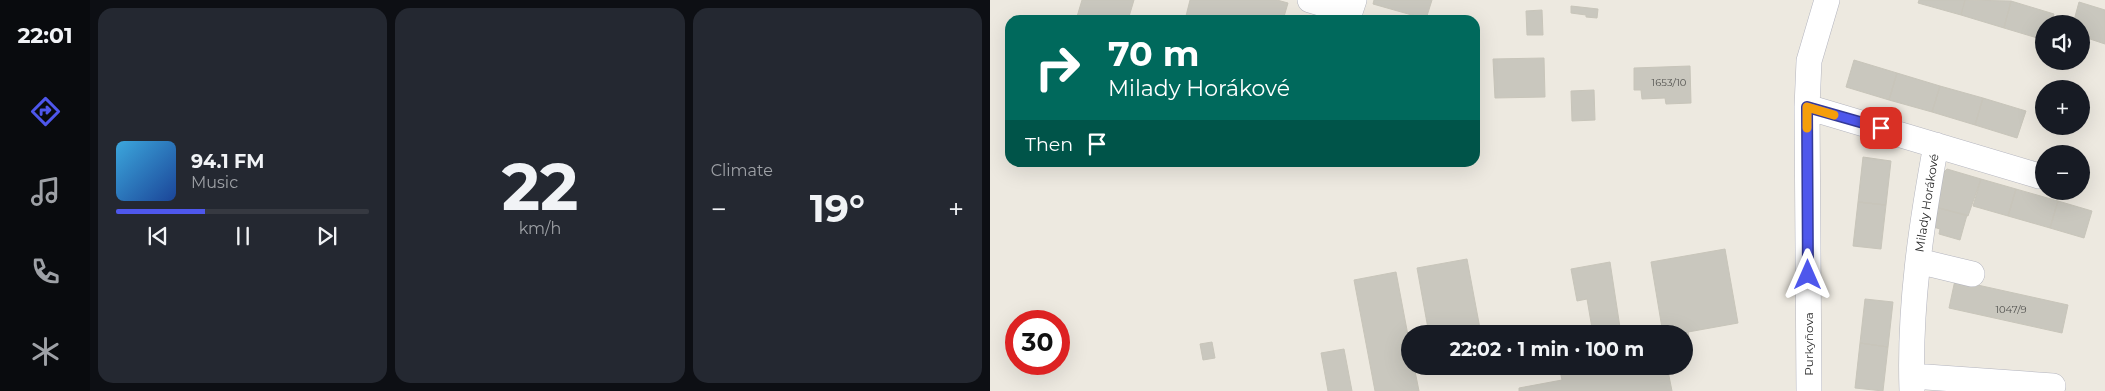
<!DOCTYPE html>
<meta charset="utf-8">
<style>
:root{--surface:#171b24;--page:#242831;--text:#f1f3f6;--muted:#9ea1a6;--line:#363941;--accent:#4e57ec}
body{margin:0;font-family:Montserrat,sans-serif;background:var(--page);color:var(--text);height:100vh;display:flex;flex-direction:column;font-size:19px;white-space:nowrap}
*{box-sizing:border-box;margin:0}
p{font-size:16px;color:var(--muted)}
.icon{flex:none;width:28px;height:28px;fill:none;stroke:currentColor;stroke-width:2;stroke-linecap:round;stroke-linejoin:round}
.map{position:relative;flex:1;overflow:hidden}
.drawer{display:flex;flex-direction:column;gap:8px;padding:8px;background:#0d0f14;width:900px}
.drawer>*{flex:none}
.banner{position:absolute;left:15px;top:15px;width:475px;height:152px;border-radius:15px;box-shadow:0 5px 20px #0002;background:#00695c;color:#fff;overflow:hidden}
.controls{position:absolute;left:1045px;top:15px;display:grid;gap:10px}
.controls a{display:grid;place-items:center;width:55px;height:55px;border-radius:50%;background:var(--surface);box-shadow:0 5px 20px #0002;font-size:25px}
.speed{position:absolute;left:15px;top:310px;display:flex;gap:10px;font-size:25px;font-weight:700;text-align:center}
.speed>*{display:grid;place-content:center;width:65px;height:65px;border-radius:50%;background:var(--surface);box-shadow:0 5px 20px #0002;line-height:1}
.speed .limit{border:8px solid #d22;background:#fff;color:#111}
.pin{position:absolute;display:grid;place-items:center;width:42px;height:42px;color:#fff;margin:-21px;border-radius:10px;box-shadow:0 2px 8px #0006}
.me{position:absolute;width:55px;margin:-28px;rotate:0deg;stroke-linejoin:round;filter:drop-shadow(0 0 4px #0008)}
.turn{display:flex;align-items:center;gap:18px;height:105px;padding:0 20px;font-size:22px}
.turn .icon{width:65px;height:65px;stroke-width:2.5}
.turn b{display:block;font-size:35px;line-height:42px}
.then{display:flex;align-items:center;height:48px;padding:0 20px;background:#0003;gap:10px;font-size:19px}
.big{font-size:38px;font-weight:700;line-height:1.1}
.drawer .widget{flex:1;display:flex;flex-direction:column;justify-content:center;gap:8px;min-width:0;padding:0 18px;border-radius:15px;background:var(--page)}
.drawer .dial{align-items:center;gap:0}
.dial b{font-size:65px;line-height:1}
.song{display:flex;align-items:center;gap:15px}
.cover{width:60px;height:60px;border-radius:8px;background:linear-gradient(135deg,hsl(200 70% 55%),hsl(220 70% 35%))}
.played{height:5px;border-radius:2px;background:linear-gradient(90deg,var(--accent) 35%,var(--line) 35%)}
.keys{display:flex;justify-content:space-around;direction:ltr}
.heat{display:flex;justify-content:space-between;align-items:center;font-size:28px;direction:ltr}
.drawer .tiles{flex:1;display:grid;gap:8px;grid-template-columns:repeat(3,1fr)}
.trip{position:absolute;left:411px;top:325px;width:292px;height:50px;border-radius:25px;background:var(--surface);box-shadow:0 5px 20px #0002;font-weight:700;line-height:50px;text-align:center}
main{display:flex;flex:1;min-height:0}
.tab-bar{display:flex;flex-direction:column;width:90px;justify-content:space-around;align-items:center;background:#090b0e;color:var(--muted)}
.tab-bar .icon{width:35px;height:35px}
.tab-bar .current{color:var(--accent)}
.tab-bar b{font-size:22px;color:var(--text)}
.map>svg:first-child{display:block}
</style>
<main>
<nav class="tab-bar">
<b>22:01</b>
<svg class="icon current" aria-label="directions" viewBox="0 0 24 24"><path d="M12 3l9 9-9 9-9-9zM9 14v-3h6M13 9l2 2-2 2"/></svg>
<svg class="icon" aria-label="music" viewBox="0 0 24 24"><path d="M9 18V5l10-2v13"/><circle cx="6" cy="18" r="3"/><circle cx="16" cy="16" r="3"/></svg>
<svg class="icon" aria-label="phone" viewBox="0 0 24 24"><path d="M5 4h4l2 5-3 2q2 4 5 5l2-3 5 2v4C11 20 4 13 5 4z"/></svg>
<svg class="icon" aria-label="climate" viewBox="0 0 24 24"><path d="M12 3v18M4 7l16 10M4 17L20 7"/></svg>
</nav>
<section class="drawer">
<div class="tiles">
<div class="widget">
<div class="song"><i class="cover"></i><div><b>94.1 FM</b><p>Music</p></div></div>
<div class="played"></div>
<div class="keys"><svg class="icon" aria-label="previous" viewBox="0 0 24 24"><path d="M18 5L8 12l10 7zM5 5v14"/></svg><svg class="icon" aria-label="pause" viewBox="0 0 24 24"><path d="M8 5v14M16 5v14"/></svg><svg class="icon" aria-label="next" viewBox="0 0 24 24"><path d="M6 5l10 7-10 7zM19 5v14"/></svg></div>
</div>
<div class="widget dial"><b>22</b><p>km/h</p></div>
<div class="widget"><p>Climate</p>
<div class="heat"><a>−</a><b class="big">19°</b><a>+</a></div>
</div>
</div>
</section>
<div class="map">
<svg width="1115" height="391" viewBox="0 0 1115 391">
<rect width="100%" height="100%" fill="#ede9e0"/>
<path fill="#c9c7be" stroke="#c8c5ba" d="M 92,0 L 144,0 L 138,20 L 86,20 Z
M 200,0 L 287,0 L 298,3 L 293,20 L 195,20 Z
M 384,0 L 442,0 L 436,19 L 383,4 Z
M 929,0 L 975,0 L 971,15 L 928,3 Z
M 975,0 L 1021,1 L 1014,28 L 971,15 Z
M 1021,1 L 1064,14 L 1061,24 L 1054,24 L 1054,40 L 1014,28 Z
M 1089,2 L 1115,10 L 1115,44 L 1091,36 L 1091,24 L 1083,24 Z
M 581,6 L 608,9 L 607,18 L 596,17 L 596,15 L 581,13 Z
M 552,10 L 553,35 L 537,35 L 536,11 Z
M 554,58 L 555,97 L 505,98 L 503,59 Z
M 864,60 L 907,73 L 899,100 L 856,87 Z
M 700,66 L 701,103 L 676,104 L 675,98 L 652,99 L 651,90 L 644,90 L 644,68 Z
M 907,73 L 950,86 L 942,112 L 899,100 Z
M 950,86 L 993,98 L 985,125 L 942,112 Z
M 604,90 L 605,120 L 582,121 L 581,91 Z
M 993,98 L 1036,111 L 1027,138 L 985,125 Z
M 873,157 L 901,161 L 896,205 L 868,202 Z
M 957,169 L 991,179 L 978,216 L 945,207 L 954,172 Z
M 991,179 L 1026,189 L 1018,216 L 983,206 Z
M 1026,189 L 1068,201 L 1060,228 L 1018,216 Z
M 1068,201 L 1102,211 L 1094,238 L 1060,228 Z
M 868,202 L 896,205 L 891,249 L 863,246 Z
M 945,207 L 977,215 L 970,240 L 949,234 L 950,229 L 940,226 Z
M 735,249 L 748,323 L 698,332 L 702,354 L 695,355 L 695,334 L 673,334 L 661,262 Z
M 477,259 L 491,334 L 439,334 L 427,268 Z
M 620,262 L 631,334 L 603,334 L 597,299 L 587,301 L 581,269 Z
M 406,272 L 420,346 L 420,366 L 424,366 L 429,391 L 385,391 L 364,280 Z
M 965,280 L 1078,305 L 1072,333 L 959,308 Z
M 875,299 L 903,302 L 898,347 L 870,343 Z
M 222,342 L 225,358 L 213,360 L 210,344 Z
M 870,343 L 898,347 L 893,391 L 865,388 Z
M 354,349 L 362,391 L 338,391 L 331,353 Z
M 569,366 L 677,366 L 682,391 L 529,391 L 529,388 L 572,380 Z"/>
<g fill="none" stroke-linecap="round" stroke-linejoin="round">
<g stroke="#b3b4be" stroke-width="26">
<path id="minor" d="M 320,0 L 360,12 L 364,0
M 817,107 L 1049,176
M 928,261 L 982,274
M 922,376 L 1063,386
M 819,391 L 817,107 L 819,61 L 837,0
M 922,391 C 919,308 931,226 946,145"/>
</g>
<use href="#minor" stroke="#fff" stroke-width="25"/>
</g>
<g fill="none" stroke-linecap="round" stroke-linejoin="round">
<g stroke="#333999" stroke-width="12">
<path id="route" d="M 818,275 L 817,107 L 891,128"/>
</g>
<use href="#route" stroke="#4e57ec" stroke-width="9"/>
<path stroke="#f59e0b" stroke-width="9" d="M 817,128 L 817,107 L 844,115"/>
</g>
<g text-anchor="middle" stroke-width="4" stroke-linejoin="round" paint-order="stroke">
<g font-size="10" fill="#535350">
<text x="679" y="86">1653/10</text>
<text x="1021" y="313">1047/9</text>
</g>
<g font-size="12" fill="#2c2c2c" stroke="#fff">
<text transform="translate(937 203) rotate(-81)" y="4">Milady Horákové</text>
<text transform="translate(819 344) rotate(-90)" y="4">Purkyňova</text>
</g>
</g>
</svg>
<div class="controls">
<a><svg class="icon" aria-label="sound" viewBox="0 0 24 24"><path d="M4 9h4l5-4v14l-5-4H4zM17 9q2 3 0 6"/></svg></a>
<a>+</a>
<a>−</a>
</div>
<div class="speed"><div class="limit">30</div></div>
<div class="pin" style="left:891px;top:128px;background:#d93025"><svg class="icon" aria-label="arrive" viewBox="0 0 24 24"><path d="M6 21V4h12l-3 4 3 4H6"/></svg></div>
<svg class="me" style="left:818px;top:275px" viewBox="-20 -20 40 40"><path d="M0-17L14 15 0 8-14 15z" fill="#4e57ec" stroke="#fff" stroke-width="4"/></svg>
<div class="trip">22:02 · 1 min · 100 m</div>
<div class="banner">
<div class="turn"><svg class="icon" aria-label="right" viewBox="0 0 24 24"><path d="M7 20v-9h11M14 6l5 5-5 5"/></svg><div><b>70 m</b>Milady Horákové</div></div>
<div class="then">Then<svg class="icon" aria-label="arrive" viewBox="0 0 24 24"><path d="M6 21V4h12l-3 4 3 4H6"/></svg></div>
</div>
</div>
</main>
